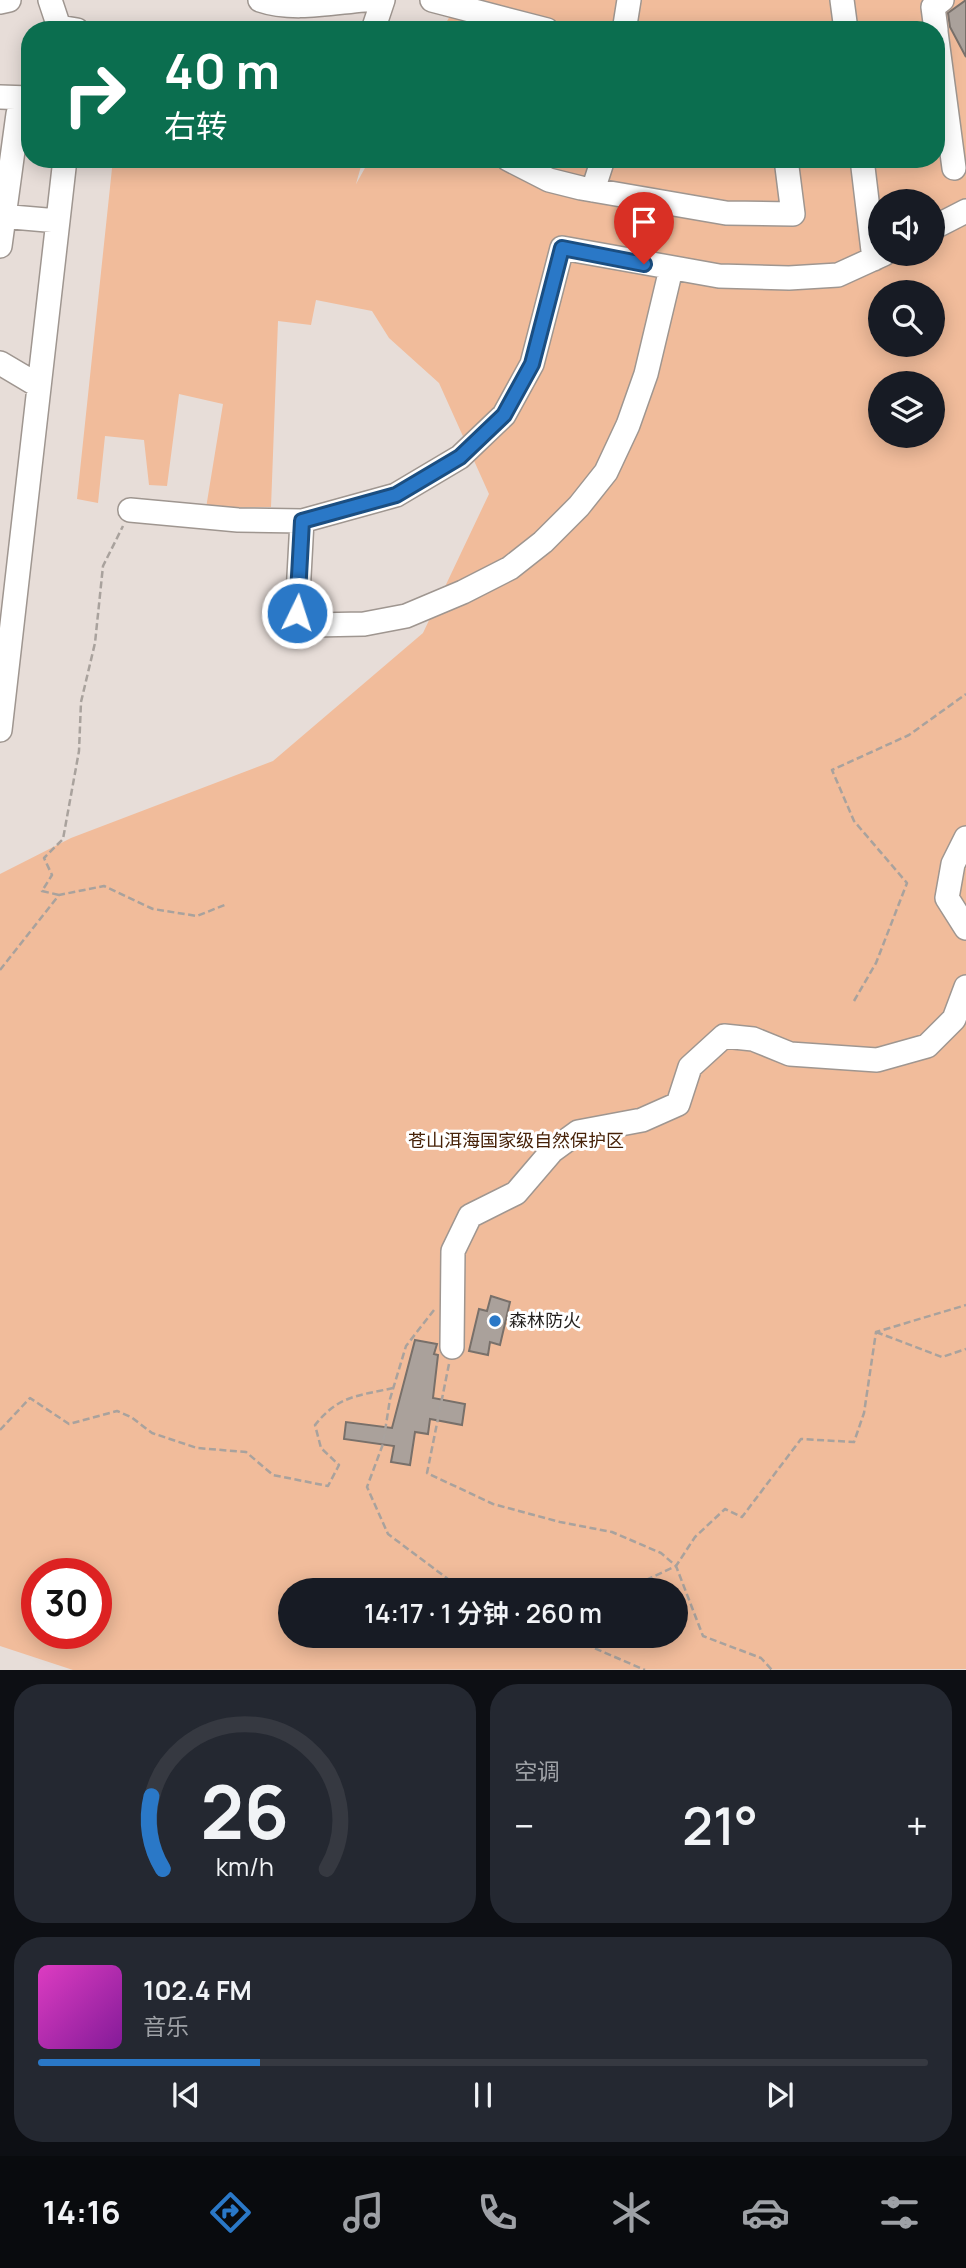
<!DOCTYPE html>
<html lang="zh">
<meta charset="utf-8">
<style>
:root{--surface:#171b24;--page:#242831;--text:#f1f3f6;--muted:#9ea1a6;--line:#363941;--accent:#2a78c7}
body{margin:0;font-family:Manrope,"Noto Sans SC",sans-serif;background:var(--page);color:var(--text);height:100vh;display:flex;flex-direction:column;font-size:26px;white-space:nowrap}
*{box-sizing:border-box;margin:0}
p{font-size:23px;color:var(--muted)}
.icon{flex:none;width:38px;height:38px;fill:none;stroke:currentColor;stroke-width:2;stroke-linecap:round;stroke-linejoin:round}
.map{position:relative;height:1670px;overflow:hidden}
.panel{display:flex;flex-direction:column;gap:14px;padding:14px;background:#0d0f14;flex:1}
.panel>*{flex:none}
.guide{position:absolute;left:21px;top:21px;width:924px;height:147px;border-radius:28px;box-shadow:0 4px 18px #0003;background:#0b6e4f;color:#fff;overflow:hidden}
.buttons{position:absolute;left:868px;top:189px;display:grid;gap:14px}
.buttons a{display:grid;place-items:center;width:77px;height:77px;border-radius:50%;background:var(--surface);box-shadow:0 4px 18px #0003;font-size:35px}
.speed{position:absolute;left:21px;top:1558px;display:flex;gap:14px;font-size:35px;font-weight:700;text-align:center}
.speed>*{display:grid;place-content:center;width:91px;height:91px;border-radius:50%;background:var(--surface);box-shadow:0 4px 18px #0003;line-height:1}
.speed .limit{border:10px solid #d22;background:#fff;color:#111}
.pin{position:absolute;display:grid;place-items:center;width:60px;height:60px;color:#fff;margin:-72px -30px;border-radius:50% 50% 50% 0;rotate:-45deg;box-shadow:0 0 7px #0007}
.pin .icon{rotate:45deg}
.me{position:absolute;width:77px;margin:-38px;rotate:4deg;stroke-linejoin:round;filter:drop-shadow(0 0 5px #0008)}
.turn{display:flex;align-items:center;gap:24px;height:147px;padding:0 28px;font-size:32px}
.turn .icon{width:91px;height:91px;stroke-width:2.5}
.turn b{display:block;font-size:49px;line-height:60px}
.big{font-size:52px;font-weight:600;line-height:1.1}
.panel .tile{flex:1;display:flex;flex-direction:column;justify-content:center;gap:10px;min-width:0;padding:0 24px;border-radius:28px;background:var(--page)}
.panel .dial{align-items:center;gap:0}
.dial svg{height:182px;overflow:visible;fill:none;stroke:var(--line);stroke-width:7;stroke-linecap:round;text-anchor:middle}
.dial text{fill:var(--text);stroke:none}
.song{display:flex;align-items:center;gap:21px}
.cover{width:84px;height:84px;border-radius:10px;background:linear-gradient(135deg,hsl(310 70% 55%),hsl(290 70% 35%))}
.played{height:7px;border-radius:4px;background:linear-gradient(90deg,var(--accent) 25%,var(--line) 25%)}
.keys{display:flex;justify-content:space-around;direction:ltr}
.heat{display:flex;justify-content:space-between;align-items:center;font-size:38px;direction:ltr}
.panel .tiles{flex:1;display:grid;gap:14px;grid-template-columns:1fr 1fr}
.tile:last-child{grid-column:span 2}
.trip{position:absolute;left:278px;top:1578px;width:410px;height:70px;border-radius:35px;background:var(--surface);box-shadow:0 4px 18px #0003;font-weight:600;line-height:70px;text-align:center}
.menu{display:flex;height:112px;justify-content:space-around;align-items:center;background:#090b0e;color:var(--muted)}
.menu .icon{width:49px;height:49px}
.menu .selected{color:var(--accent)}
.menu b{font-size:32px;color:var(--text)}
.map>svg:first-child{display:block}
</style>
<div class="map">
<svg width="966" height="1670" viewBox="0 0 966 1670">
<rect width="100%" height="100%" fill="#e7ddd8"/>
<path fill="#f1bc9b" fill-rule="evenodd" d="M 459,0 L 966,0 L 966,1669 L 73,1670 L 0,1646 L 0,874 L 71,838 L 273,761 L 423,633 L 489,494 L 439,383 L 389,338 L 372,311 L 316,300 L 311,325 L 278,321 L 271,507 L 206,508 L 223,404 L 179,394 L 167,486 L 149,485 L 144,440 L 105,436 L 98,503 L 77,499 L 113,159 L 363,159 L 356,184 L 370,159 L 936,159 L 936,30 L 442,30 ZM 880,201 L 933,201 L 933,254 L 880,254 ZM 880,292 L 933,292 L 933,345 L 880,345 ZM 880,383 L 933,383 L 933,436 L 880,436 ZM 37,1573 L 96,1573 L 96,1633 L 37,1633 ZM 290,1591 L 676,1591 L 676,1636 L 290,1636 Z"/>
<path fill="#aaa19b" stroke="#78706a" stroke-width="2" d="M 966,0 L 966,57 L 950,27 L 948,13 Z
M 491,1296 L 510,1302 L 500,1345 L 490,1342 L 488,1355 L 469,1351 L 479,1309 L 487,1311 Z
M 415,1340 L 437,1344 L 434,1354 L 438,1355 L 433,1398 L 465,1404 L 462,1425 L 430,1419 L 428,1434 L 415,1432 L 410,1465 L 391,1462 L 394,1446 L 344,1439 L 346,1422 L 392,1428 Z"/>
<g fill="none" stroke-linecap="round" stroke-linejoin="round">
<g stroke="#9f9690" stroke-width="26">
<path id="minor" d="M 50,0 L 59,27 L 77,30
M 260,0 C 292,11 330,3 364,0
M 432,0 L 547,30
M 842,0 L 846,30
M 0,2 L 9,0
M 373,30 L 383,0
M 626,30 L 625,25 L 629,0
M 936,30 L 933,7 L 942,0
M 936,32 L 954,168
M 0,97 L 30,98
M 508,159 L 549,180 L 581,188 L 726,213 L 793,214 L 786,159
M 862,159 L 874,259
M 593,190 L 603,159
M 0,216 L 58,221
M 933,228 L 966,211
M 0,246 L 18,114
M 0,363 L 39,386
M 130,510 L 238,520 L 302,521 L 396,495 L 460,457 L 504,415 L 532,364 L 562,248 L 719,276 L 789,278 L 838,275 L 884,254
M 302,521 L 297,613 L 313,625 L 364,624 L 406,616 L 463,592 L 510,568 L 543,542 L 579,506 L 606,472 L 628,425 L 646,374 L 671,269
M 0,730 L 65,159
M 966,838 L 953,864 L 947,898 L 966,928
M 452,1347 L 453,1251 L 470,1216 L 516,1193 L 552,1151 L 578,1132 L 642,1120 L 678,1104 L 690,1067 L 724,1036 L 753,1039 L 790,1054 L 877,1060 L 927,1046 L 954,1019 L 966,987"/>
</g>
<path stroke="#a9a29d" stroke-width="2.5" stroke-dasharray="7 3.5" stroke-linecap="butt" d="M 59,895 L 42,891 L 52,875 L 44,858 L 63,839 L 79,751 L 81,702 L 95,643 L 103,566 L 123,526
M 0,970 L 59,895 L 104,886 L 153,909 L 197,916 L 227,904
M 854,1001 L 876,963 L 907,883 L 854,821 L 832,770 L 909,735 L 966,694
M 434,1310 L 406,1346 L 390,1399 L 383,1444 L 367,1487 L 388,1534 L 464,1591
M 876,1332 L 942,1357 L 966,1349
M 449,1364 L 427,1473 L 493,1504 L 560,1522 L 612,1532 L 661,1553 L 676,1566 L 703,1636 L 761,1658 L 772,1670
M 0,1430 L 30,1398 L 69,1424 L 117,1411 L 131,1417 L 152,1433 L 197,1448 L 246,1452 L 273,1475 L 328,1486 L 339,1465 L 321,1448 L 315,1425 C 339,1395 358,1396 393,1388
M 646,1580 L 676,1566 L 695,1537 L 725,1509 L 742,1517 L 801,1439 L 854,1442 L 864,1413 L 876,1332 L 966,1305
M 566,1636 L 645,1670"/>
<use href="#minor" stroke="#fff" stroke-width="23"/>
</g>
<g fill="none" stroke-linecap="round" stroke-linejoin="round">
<g stroke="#1b4e81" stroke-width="18">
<path id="route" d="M 297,613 L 302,521 L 396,495 L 460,457 L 504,415 L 532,364 L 562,248 L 644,264"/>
</g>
<use href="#route" stroke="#2a78c7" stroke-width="12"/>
</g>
<circle fill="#2a78c7" stroke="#fff" stroke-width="2.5" cx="495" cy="1321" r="7"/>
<g text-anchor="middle" stroke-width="6" stroke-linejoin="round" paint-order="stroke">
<g font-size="18" fill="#462107" stroke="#fff">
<text x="516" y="1147">苍山洱海国家级自然保护区</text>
</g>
<g font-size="18" fill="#221f1d" stroke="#fff" text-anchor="start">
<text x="509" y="1327">森林防火</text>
</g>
</g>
</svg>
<div class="buttons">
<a><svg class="icon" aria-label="sound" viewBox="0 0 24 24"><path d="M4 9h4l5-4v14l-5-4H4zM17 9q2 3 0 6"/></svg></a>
<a><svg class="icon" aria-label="search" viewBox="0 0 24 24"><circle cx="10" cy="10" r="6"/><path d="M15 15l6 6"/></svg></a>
<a><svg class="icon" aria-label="layers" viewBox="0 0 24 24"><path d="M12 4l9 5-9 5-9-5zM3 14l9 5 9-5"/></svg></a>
</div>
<div class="speed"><div class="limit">30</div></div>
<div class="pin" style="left:644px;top:264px;background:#d93025"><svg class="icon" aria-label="arrive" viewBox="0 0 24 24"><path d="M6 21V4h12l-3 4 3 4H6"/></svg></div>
<svg class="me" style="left:297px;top:613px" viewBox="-20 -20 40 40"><circle r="17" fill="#2a78c7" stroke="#fff" stroke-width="3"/><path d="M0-11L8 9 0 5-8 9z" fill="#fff"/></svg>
<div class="trip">14:17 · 1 分钟 · 260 m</div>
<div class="guide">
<div class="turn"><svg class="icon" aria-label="right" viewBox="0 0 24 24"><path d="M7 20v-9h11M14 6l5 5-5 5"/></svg><div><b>40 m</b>右转</div></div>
</div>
</div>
<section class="panel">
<div class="tiles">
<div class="tile dial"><svg viewBox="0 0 100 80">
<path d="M14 69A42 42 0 1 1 86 69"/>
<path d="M14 69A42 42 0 0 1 9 37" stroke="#2a78c7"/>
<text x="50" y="56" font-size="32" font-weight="700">26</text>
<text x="50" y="72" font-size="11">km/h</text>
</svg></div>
<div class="tile"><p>空调</p>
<div class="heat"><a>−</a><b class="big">21°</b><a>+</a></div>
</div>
<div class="tile">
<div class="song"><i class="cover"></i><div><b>102.4 FM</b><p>音乐</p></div></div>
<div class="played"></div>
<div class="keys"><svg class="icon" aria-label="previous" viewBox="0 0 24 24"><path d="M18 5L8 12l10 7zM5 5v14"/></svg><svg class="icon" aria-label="pause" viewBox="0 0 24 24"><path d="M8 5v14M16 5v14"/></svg><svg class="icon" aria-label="next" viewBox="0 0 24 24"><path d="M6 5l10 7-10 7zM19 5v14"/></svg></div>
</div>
</div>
</section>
<nav class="menu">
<b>14:16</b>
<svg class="icon selected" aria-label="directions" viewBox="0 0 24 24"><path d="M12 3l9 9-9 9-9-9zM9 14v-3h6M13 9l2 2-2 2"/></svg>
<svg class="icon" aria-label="music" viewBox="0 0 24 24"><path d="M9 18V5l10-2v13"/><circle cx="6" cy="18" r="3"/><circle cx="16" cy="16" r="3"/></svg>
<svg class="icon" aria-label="phone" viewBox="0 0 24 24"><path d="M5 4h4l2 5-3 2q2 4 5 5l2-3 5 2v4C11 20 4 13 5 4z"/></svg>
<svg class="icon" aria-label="climate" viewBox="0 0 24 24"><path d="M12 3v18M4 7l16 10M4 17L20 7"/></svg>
<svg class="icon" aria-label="car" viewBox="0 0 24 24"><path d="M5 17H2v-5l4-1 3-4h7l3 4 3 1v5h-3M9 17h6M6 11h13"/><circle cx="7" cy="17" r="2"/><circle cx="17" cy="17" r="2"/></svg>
<svg class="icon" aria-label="filters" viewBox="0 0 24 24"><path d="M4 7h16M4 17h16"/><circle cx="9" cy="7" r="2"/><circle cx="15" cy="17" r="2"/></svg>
</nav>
